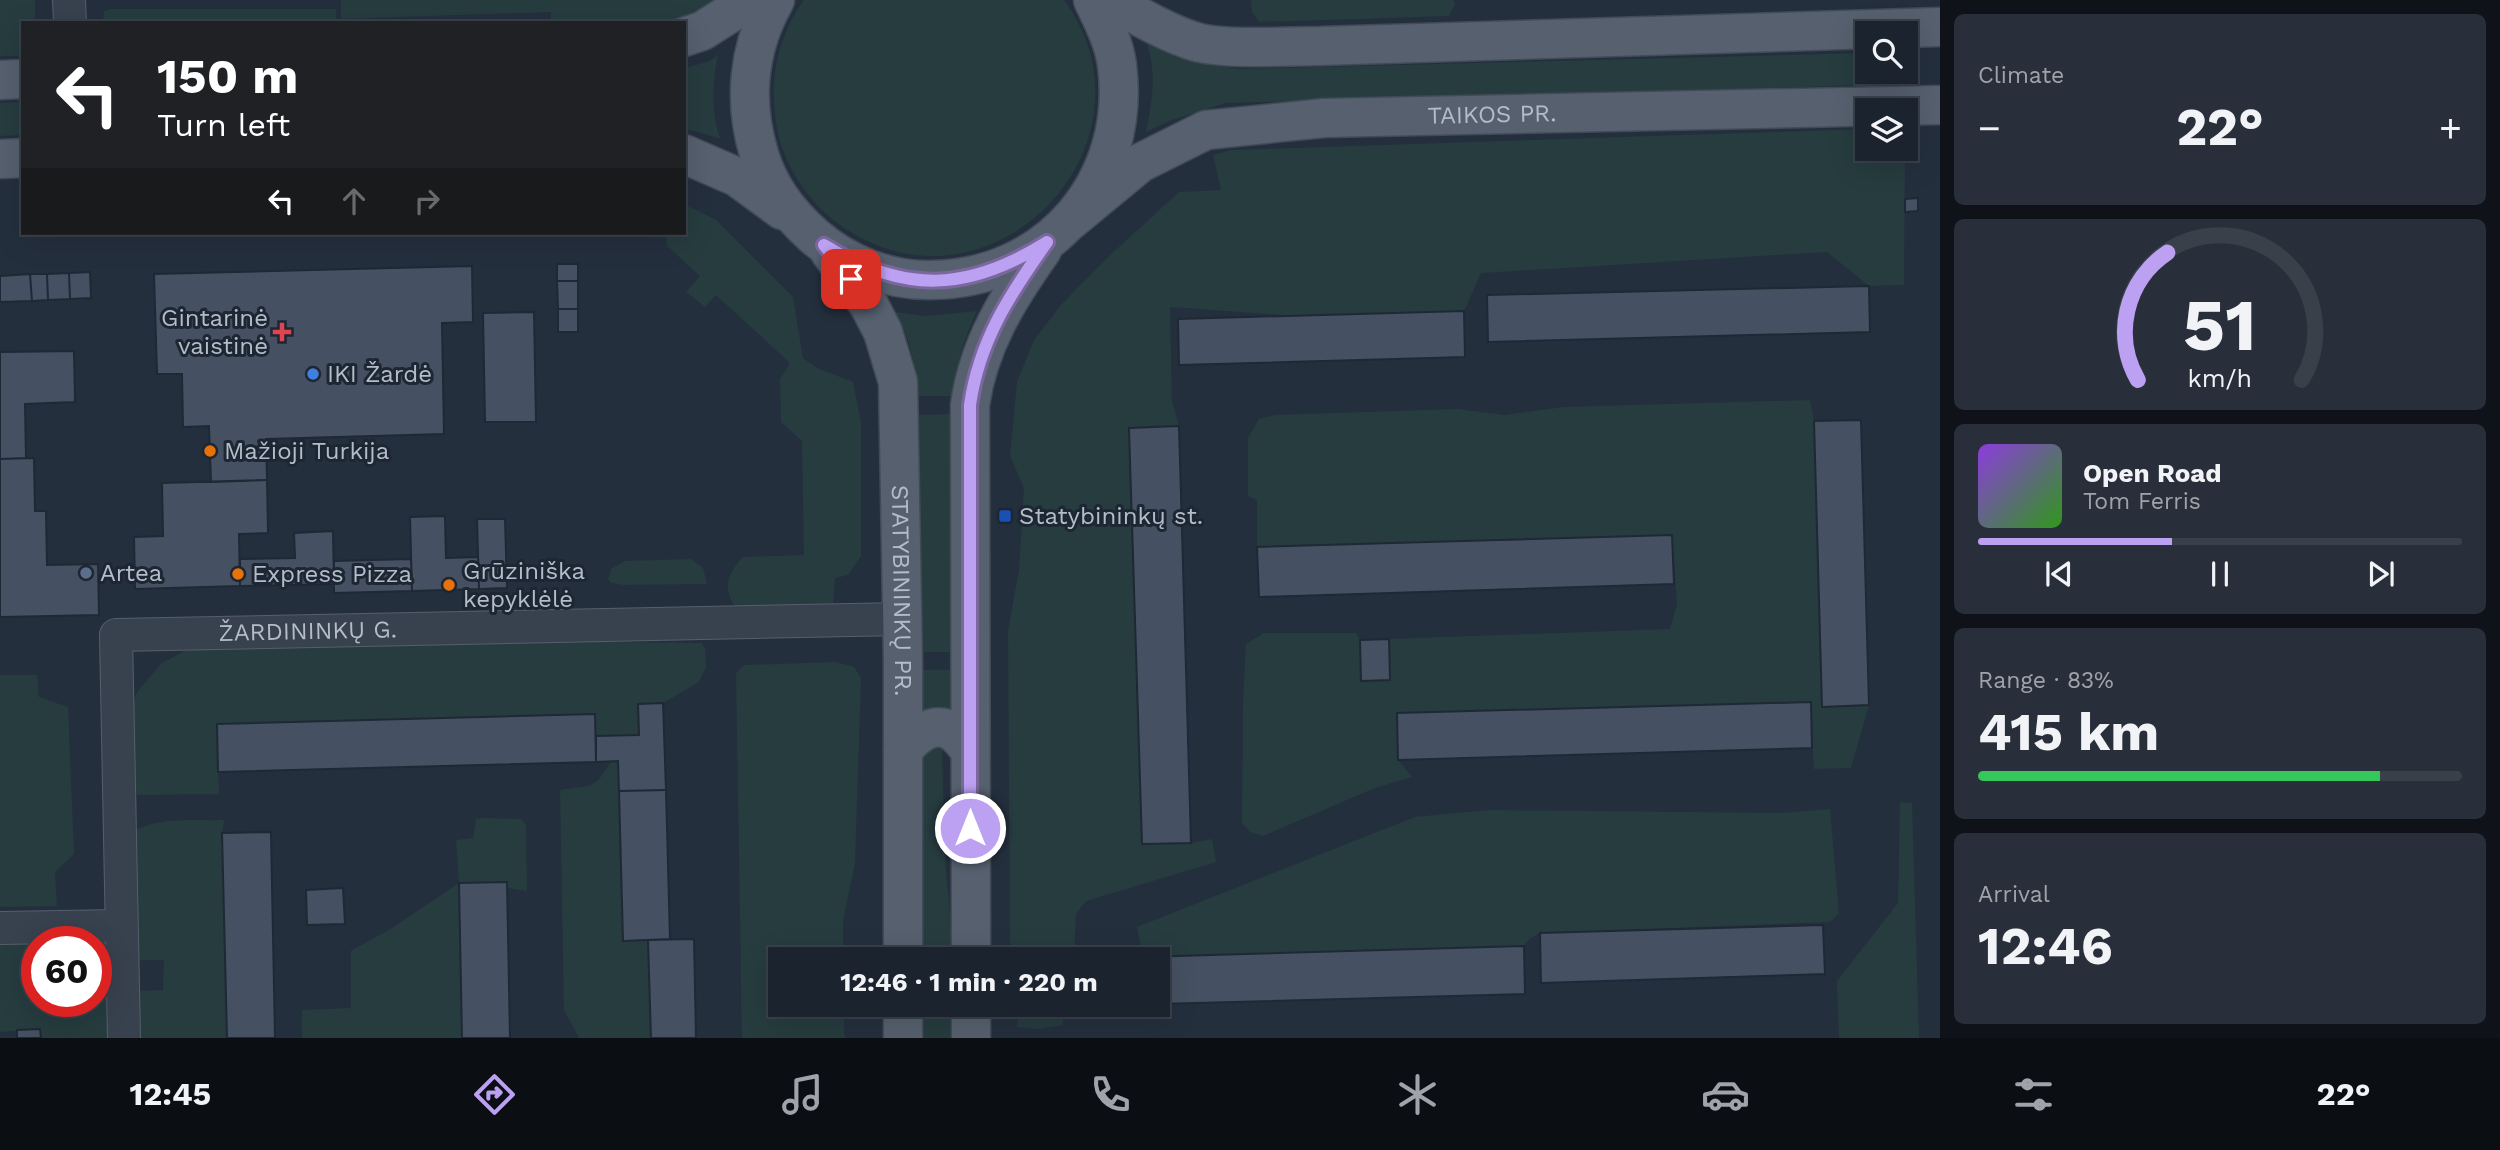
<!DOCTYPE html>
<meta charset="utf-8">
<style>
:root{--surface:#1b232e;--page:#282f3a;--text:#f1f3f6;--muted:#a0a4aa;--line:#39404a;--accent:#bca0f2}
body{margin:0;font-family:"Work Sans",sans-serif;background:var(--page);color:var(--text);height:100vh;display:flex;flex-direction:column;font-size:26px;white-space:nowrap}
*{box-sizing:border-box;margin:0}
p{font-size:23px;color:var(--muted)}
.icon{flex:none;width:38px;height:38px;fill:none;stroke:currentColor;stroke-width:2;stroke-linecap:round;stroke-linejoin:round}
.map{position:relative;flex:1;overflow:hidden}
.details{display:flex;flex-direction:column;gap:14px;padding:14px;background:#0f1319;width:560px}
.details>*{flex:none}
.top-card{position:absolute;left:21px;top:21px;width:665px;height:214px;border-radius:0px;box-shadow:0 7px 28px #0002,0 0 0 2px var(--line);background:#202124;color:#fff;overflow:hidden}
.fabs{position:absolute;left:1855px;top:21px;display:grid;gap:14px}
.fabs a{display:grid;place-items:center;width:63px;height:63px;border-radius:0px;background:var(--surface);box-shadow:0 7px 28px #0002,0 0 0 2px var(--line);font-size:35px}
.speed{position:absolute;left:21px;top:926px;display:flex;gap:14px;font-size:35px;font-weight:700;text-align:center}
.speed>*{display:grid;place-content:center;width:91px;height:91px;border-radius:50%;background:var(--surface);box-shadow:0 7px 28px #0002,0 0 0 2px var(--line);line-height:1}
.speed .limit{border:10px solid #d22;background:#fff;color:#111}
.pin{position:absolute;display:grid;place-items:center;width:60px;height:60px;color:#fff;margin:-30px;border-radius:14px;box-shadow:0 4px 10px #0006}
.me{position:absolute;width:77px;margin:-38px;rotate:0deg;stroke-linejoin:round;filter:drop-shadow(0 0 5px #0008)}
.turn{display:flex;align-items:center;gap:24px;height:147px;padding:0 21px;font-size:32px}
.turn .icon{width:91px;height:91px;stroke-width:2.5}
.turn b{display:block;font-size:49px;line-height:60px}
.lanes{display:flex;align-items:center;height:66px;padding:0 21px;background:#0003;justify-content:center;gap:35px;direction:ltr}
.lanes .off{opacity:.35}
.big{font-size:52px;font-weight:700;line-height:1.1}
.details .card{flex:1;display:flex;flex-direction:column;justify-content:center;gap:10px;min-width:0;padding:0 24px;border-radius:10px;background:var(--page)}
.details .dial{align-items:center;gap:0}
.dial svg{height:182px;overflow:visible;fill:none;stroke:var(--line);stroke-width:7;stroke-linecap:round;text-anchor:middle}
.dial text{fill:var(--text);stroke:none}
.song{display:flex;align-items:center;gap:21px}
.cover{width:84px;height:84px;border-radius:10px;background:linear-gradient(135deg,hsl(270 70% 55%),hsl(110 70% 35%))}
.played{height:7px;border-radius:4px;background:linear-gradient(90deg,var(--accent) 40%,var(--line) 40%)}
.keys{display:flex;justify-content:space-around;direction:ltr}
.heat{display:flex;justify-content:space-between;align-items:center;font-size:38px;direction:ltr}
.charge{height:10px;border-radius:5px;background:linear-gradient(90deg,#34c759 83%,var(--line) 0)}
.trip{position:absolute;left:768px;top:947px;width:402px;height:70px;border-radius:0px;background:var(--surface);box-shadow:0 7px 28px #0002,0 0 0 2px var(--line);font-weight:700;line-height:70px;text-align:center}
.dock{display:flex;height:112px;justify-content:space-around;align-items:center;background:#0b0e12;color:var(--muted)}
.dock .icon{width:49px;height:49px}
.dock .on{color:var(--accent)}
.dock b{font-size:32px;color:var(--text)}
main{display:flex;flex:1;min-height:0}
.map>svg:first-child{display:block}
</style>
<main>
<div class="map">
<svg width="1940" height="1038" viewBox="0 0 1940 1038">
<rect width="100%" height="100%" fill="#242f3e"/>
<path fill="#263c3f" d="M 0,0 L 35,0 L 35,23 L 23,23 L 23,56 L 0,56 Z
M 341,0 L 713,0 L 677,23 L 551,23 L 551,12 L 341,19 Z
M 804,0 L 1064,0 C 1168,142 993,326 846,229 C 815,209 791,177 780,141 C 767,92 774,41 804,0 Z
M 1251,0 L 1454,0 L 1455,5 L 1449,16 L 1259,22 L 1252,12 Z
M 112,9 L 336,9 L 336,19 L 251,23 L 103,22 L 104,11 Z
M 1147,44 L 1177,58 L 1238,69 L 1867,53 L 1867,72 L 1906,72 L 1906,52 L 1912,52 L 1914,83 L 1701,91 L 1226,103 L 1169,121 L 1146,132 C 1152,102 1157,74 1147,44 Z
M 718,56 C 712,77 711,121 721,139 L 684,128 L 684,68 L 707,62 Z
M 23,102 L 23,135 L 0,136 L 0,103 Z
M 1867,129 L 1867,149 L 1905,149 L 1904,285 L 1869,286 L 1827,252 L 1481,273 L 1464,311 L 1295,316 L 1170,307 L 1172,401 L 1179,426 L 1129,428 L 1142,844 L 1191,843 L 1212,839 L 1216,862 L 1086,901 L 1076,914 L 1074,959 L 1012,959 L 1010,944 L 1008,631 L 1019,570 L 1024,488 L 1010,456 L 1017,382 L 1034,340 L 1061,305 L 1106,259 L 1179,192 L 1221,190 L 1213,155 L 1231,150 Z
M 684,204 L 716,220 L 793,297 L 803,358 L 817,368 L 853,382 L 861,422 L 861,556 L 848,575 L 835,578 L 833,605 L 736,608 C 722,588 727,574 743,557 L 804,555 L 802,441 L 781,422 L 780,379 L 790,363 L 716,295 L 705,307 L 686,292 L 700,276 L 667,246 L 666,233 L 684,233 Z
M 977,311 C 964,339 955,365 955,396 L 916,396 C 916,366 911,339 895,312 L 926,316 Z
M 1810,400 L 1814,421 L 1822,706 L 1869,705 L 1851,768 L 1814,769 L 1810,702 L 1397,713 L 1398,760 L 1412,777 L 1375,788 L 1263,836 L 1250,832 L 1242,823 L 1243,701 L 1246,644 L 1264,633 L 1356,633 L 1360,640 L 1361,681 L 1390,680 L 1389,639 L 1670,629 L 1677,604 L 1672,535 L 1257,547 L 1257,500 L 1248,496 L 1248,438 L 1259,419 L 1275,415 L 1457,409 L 1504,415 L 1564,407 Z
M 955,414 L 954,652 L 918,652 L 916,415 Z
M 691,559 L 703,568 L 707,584 L 623,585 L 612,583 L 608,580 L 611,569 L 625,561 Z
M 533,641 L 702,643 L 705,649 L 706,667 L 699,682 L 663,703 L 638,704 L 639,735 L 596,736 L 595,714 L 217,724 L 219,794 L 138,795 L 133,793 L 130,709 L 137,692 L 162,663 L 186,650 Z
M 836,662 L 854,667 L 861,678 L 855,863 L 843,921 L 843,959 L 780,959 L 780,1004 L 844,1005 L 844,1034 L 846,1038 L 742,1038 L 736,673 L 744,665 Z
M 918,670 L 955,670 L 955,713 L 928,710 L 918,712 Z
M 0,675 L 37,675 L 39,697 L 68,707 L 74,854 L 55,872 L 57,906 L 0,907 Z
M 942,746 L 945,859 L 954,959 L 919,959 L 918,749 Z
M 611,761 L 618,761 L 623,940 L 648,940 L 651,1038 L 579,1038 L 564,1010 L 560,790 C 591,785 594,791 611,761 Z
M 1900,802 L 1912,803 L 1919,1038 L 1839,1038 L 1837,981 L 1898,903 Z
M 1830,809 L 1839,913 L 1830,922 L 1540,933 L 1528,940 L 1524,946 L 1143,957 L 1137,927 L 1415,817 L 1488,810 L 1780,813 Z
M 485,818 L 521,819 L 526,824 L 527,891 L 507,888 L 507,882 L 459,883 L 462,1038 L 302,1038 L 302,1010 L 351,1008 L 351,951 L 392,928 L 459,883 L 456,840 L 473,838 L 476,819 Z
M 224,820 L 222,833 L 227,1038 L 136,1038 L 134,991 L 163,990 L 164,960 L 133,960 L 130,834 C 154,816 195,821 224,820 Z
M 0,938 L 37,942 L 37,1001 L 96,1001 L 96,974 L 105,974 L 111,1002 L 112,1038 L 41,1038 L 40,1029 L 0,1032 Z
M 919,1005 L 955,1005 L 955,1038 L 919,1038 Z
M 1019,1005 L 1063,1005 L 1063,1025 L 1039,1029 L 1017,1027 Z"/>
<path fill="#455162" stroke="#1f2835" stroke-width="2" d="M 1918,198 L 1918,211 L 1905,212 L 1905,199 Z
M 557,264 L 578,264 L 578,281 L 557,281 Z
M 472,266 L 473,322 L 442,323 L 444,434 L 266,439 L 267,480 L 211,482 L 209,426 L 183,427 L 182,374 L 157,374 L 154,274 Z
M 90,272 L 91,298 L 70,299 L 69,273 Z
M 69,273 L 70,299 L 48,300 L 47,274 Z
M 30,274 L 47,274 L 48,300 L 32,301 Z
M 30,274 L 32,301 L 0,302 L 0,276 Z
M 557,281 L 578,281 L 578,309 L 558,309 Z
M 1869,286 L 1870,332 L 1488,342 L 1487,295 Z
M 558,309 L 578,309 L 578,332 L 558,332 Z
M 1464,311 L 1465,357 L 1179,365 L 1178,319 Z
M 534,312 L 536,422 L 485,422 L 483,313 Z
M 74,351 L 75,402 L 25,404 L 26,458 L 0,459 L 0,352 Z
M 1861,420 L 1869,705 L 1822,707 L 1814,421 Z
M 1179,426 L 1191,843 L 1142,844 L 1129,428 Z
M 34,458 L 35,511 L 46,511 L 47,565 L 98,564 L 99,615 L 0,617 L 0,459 Z
M 267,480 L 268,533 L 239,534 L 240,586 L 135,589 L 134,537 L 163,536 L 162,483 Z
M 445,516 L 446,558 L 478,557 L 479,589 L 412,591 L 410,517 Z
M 477,519 L 505,519 L 507,588 L 479,589 Z
M 333,531 L 334,584 L 240,586 L 240,559 L 295,558 L 294,533 Z
M 1672,535 L 1674,584 L 1259,597 L 1257,547 Z
M 411,559 L 412,591 L 334,593 L 334,561 Z
M 1389,639 L 1390,680 L 1361,681 L 1360,640 Z
M 1811,702 L 1812,748 L 1398,760 L 1397,713 Z
M 663,703 L 666,790 L 619,791 L 618,761 L 596,762 L 596,736 L 639,735 L 638,704 Z
M 595,714 L 596,762 L 218,772 L 217,724 Z
M 666,790 L 670,939 L 623,941 L 619,791 Z
M 271,832 L 275,1038 L 227,1038 L 222,833 Z
M 507,882 L 510,1038 L 462,1038 L 459,883 Z
M 343,888 L 345,924 L 307,925 L 306,890 Z
M 1823,925 L 1825,974 L 1541,983 L 1540,933 Z
M 694,939 L 696,1038 L 651,1038 L 648,940 Z
M 1524,946 L 1525,994 L 1158,1004 L 1158,959 L 1144,959 L 1143,957 Z
M 40,1029 L 41,1038 L 17,1038 L 17,1030 Z"/>
<g fill="none" stroke-linecap="round" stroke-linejoin="round">
<g stroke="#565f6c" stroke-width="34">
<g id="street">
<path d="M 69,0 L 70,23"/>
<path d="M 0,928 L 121,926"/>
<path id="s1" d="M 124,1038 L 116,635 L 903,619"/>
</g>
</g>
<g stroke="#414a57" stroke-width="41">
<g id="primary">
<path d="M 775,0 C 748,48 743,101 759,154 C 768,186 789,214 814,236 C 846,264 889,281 931,280 C 1049,279 1132,181 1117,65 C 1114,42 1103,21 1093,0"/>
<path d="M 1113,0 C 1134,15 1175,37 1200,43 C 1234,50 1285,46 1320,46 L 1940,27"/>
<path d="M 684,37 L 702,31 L 751,0"/>
<path d="M 0,80 L 23,79"/>
<path d="M 684,154 L 737,177 L 782,210"/>
<path d="M 0,159 L 23,158"/>
<path id="s2" d="M 1071,220 L 1140,163 L 1206,130 L 1324,118 L 1940,105"/>
<path id="s3" d="M 830,252 L 869,305 L 883,332 L 898,382 L 903,662 L 903,959"/>
<path d="M 903,750 C 915,736 934,719 953,732 C 959,736 965,744 969,749"/>
<path d="M 971,959 L 970,405 C 978,346 1008,298 1042,250"/>
<path d="M 903,1004 L 903,1038"/>
<path d="M 971,1038 L 971,1004"/>
</g>
</g>
<use href="#street" stroke="#38414e" stroke-width="32"/>
<use href="#primary" stroke="#56606e" stroke-width="38"/>
</g>
<g fill="none" stroke-linecap="round" stroke-linejoin="round">
<g stroke="#7a689d" stroke-width="18">
<path id="route" d="M 851,279 L 824,245 C 904,294 968,292 1047,242 C 1010,294 979,341 970,405 L 970,828"/>
</g>
<use href="#route" stroke="#bca0f2" stroke-width="12"/>
</g>
<path fill="#e0444e" stroke="#1d2633" stroke-width="2.5" d="M278.5 321.5h7v7h7v7h-7v7h-7v-7h-7v-7h7z"/>
<circle fill="#3f7fe0" stroke="#1d2633" stroke-width="2.5" cx="313" cy="374" r="7"/>
<g fill="#e8710a" stroke="#1d2633" stroke-width="2.5">
<circle cx="210" cy="451" r="7"/>
<circle cx="238" cy="574" r="7"/>
<circle cx="449" cy="585" r="7"/>
</g>
<rect fill="#1a4fb4" stroke="#1d2633" stroke-width="2.5" x="998" y="509" width="14" height="14" rx="3.5"/>
<circle fill="#5c6f8a" stroke="#1d2633" stroke-width="2.5" cx="86" cy="573" r="7"/>
<g text-anchor="middle" stroke-width="6" stroke-linejoin="round" paint-order="stroke">
<g font-size="24" fill="#b4bcc9" stroke="#1d2633">
<text dy="8" stroke="none"><textPath href="#s2" startOffset="450">TAIKOS PR.</textPath></text>
<text dy="8" stroke="none"><textPath href="#s3" startOffset="357">STATYBININKŲ PR.</textPath></text>
<text dy="8" stroke="none"><textPath href="#s1" startOffset="595">ŽARDININKŲ G.</textPath></text>
</g>
<g font-size="24" fill="#b4bcc9" stroke="#1d2633" text-anchor="start">
<text x="268" y="326" text-anchor="end">Gintarinė<tspan x="268" dy="28">vaistinė</tspan></text>
<text x="327" y="382">IKI Žardė</text>
<text x="224" y="459">Mažioji Turkija</text>
<text x="1019" y="524">Statybininkų st.</text>
<text x="463" y="579">Grūziniška<tspan x="463" dy="28">kepyklėlė</tspan></text>
<text x="100" y="581">Artea</text>
<text x="252" y="582">Express Pizza</text>
</g>
</g>
</svg>
<div class="fabs">
<a><svg class="icon" aria-label="search" viewBox="0 0 24 24"><circle cx="10" cy="10" r="6"/><path d="M15 15l6 6"/></svg></a>
<a><svg class="icon" aria-label="layers" viewBox="0 0 24 24"><path d="M12 4l9 5-9 5-9-5zM3 14l9 5 9-5"/></svg></a>
</div>
<div class="speed"><div class="limit">60</div></div>
<div class="pin" style="left:851px;top:279px;background:#d93025"><svg class="icon" aria-label="arrive" viewBox="0 0 24 24"><path d="M6 21V4h12l-3 4 3 4H6"/></svg></div>
<svg class="me" style="left:970px;top:828px" viewBox="-20 -20 40 40"><circle r="17" fill="#bca0f2" stroke="#fff" stroke-width="3"/><path d="M0-11L8 9 0 5-8 9z" fill="#fff"/></svg>
<div class="trip">12:46 · 1 min · 220 m</div>
<div class="top-card">
<div class="turn"><svg class="icon" aria-label="left" viewBox="0 0 24 24"><path d="M17 20v-9H6M10 6l-5 5 5 5"/></svg><div><b>150 m</b>Turn left</div></div>
<div class="lanes"><svg class="icon" aria-label="left" viewBox="0 0 24 24"><path d="M17 20v-9H6M10 6l-5 5 5 5"/></svg><svg class="icon off" aria-label="ahead" viewBox="0 0 24 24"><path d="M12 20V5M6 11l6-6 6 6"/></svg><svg class="icon off" aria-label="right" viewBox="0 0 24 24"><path d="M7 20v-9h11M14 6l5 5-5 5"/></svg></div>
</div>
</div>
<section class="details">
<div class="card"><p>Climate</p>
<div class="heat"><a>−</a><b class="big">22°</b><a>+</a></div>
</div>
<div class="card dial"><svg viewBox="0 0 100 80">
<path d="M14 69A42 42 0 1 1 86 69"/>
<path d="M14 69A42 42 0 0 1 27 13" stroke="#bca0f2"/>
<text x="50" y="56" font-size="32" font-weight="700">51</text>
<text x="50" y="72" font-size="11">km/h</text>
</svg></div>
<div class="card">
<div class="song"><i class="cover"></i><div><b>Open Road</b><p>Tom Ferris</p></div></div>
<div class="played"></div>
<div class="keys"><svg class="icon" aria-label="previous" viewBox="0 0 24 24"><path d="M18 5L8 12l10 7zM5 5v14"/></svg><svg class="icon" aria-label="pause" viewBox="0 0 24 24"><path d="M8 5v14M16 5v14"/></svg><svg class="icon" aria-label="next" viewBox="0 0 24 24"><path d="M6 5l10 7-10 7zM19 5v14"/></svg></div>
</div>
<div class="card"><p>Range · 83%</p><b class="big">415 km</b><div class="charge"></div></div>
<div class="card"><p>Arrival</p><b class="big">12:46</b></div>
</section>
</main>
<nav class="dock">
<b>12:45</b>
<svg class="icon on" aria-label="directions" viewBox="0 0 24 24"><path d="M12 3l9 9-9 9-9-9zM9 14v-3h6M13 9l2 2-2 2"/></svg>
<svg class="icon" aria-label="music" viewBox="0 0 24 24"><path d="M9 18V5l10-2v13"/><circle cx="6" cy="18" r="3"/><circle cx="16" cy="16" r="3"/></svg>
<svg class="icon" aria-label="phone" viewBox="0 0 24 24"><path d="M5 4h4l2 5-3 2q2 4 5 5l2-3 5 2v4C11 20 4 13 5 4z"/></svg>
<svg class="icon" aria-label="climate" viewBox="0 0 24 24"><path d="M12 3v18M4 7l16 10M4 17L20 7"/></svg>
<svg class="icon" aria-label="car" viewBox="0 0 24 24"><path d="M5 17H2v-5l4-1 3-4h7l3 4 3 1v5h-3M9 17h6M6 11h13"/><circle cx="7" cy="17" r="2"/><circle cx="17" cy="17" r="2"/></svg>
<svg class="icon" aria-label="filters" viewBox="0 0 24 24"><path d="M4 7h16M4 17h16"/><circle cx="9" cy="7" r="2"/><circle cx="15" cy="17" r="2"/></svg>
<b>22°</b>
</nav>
